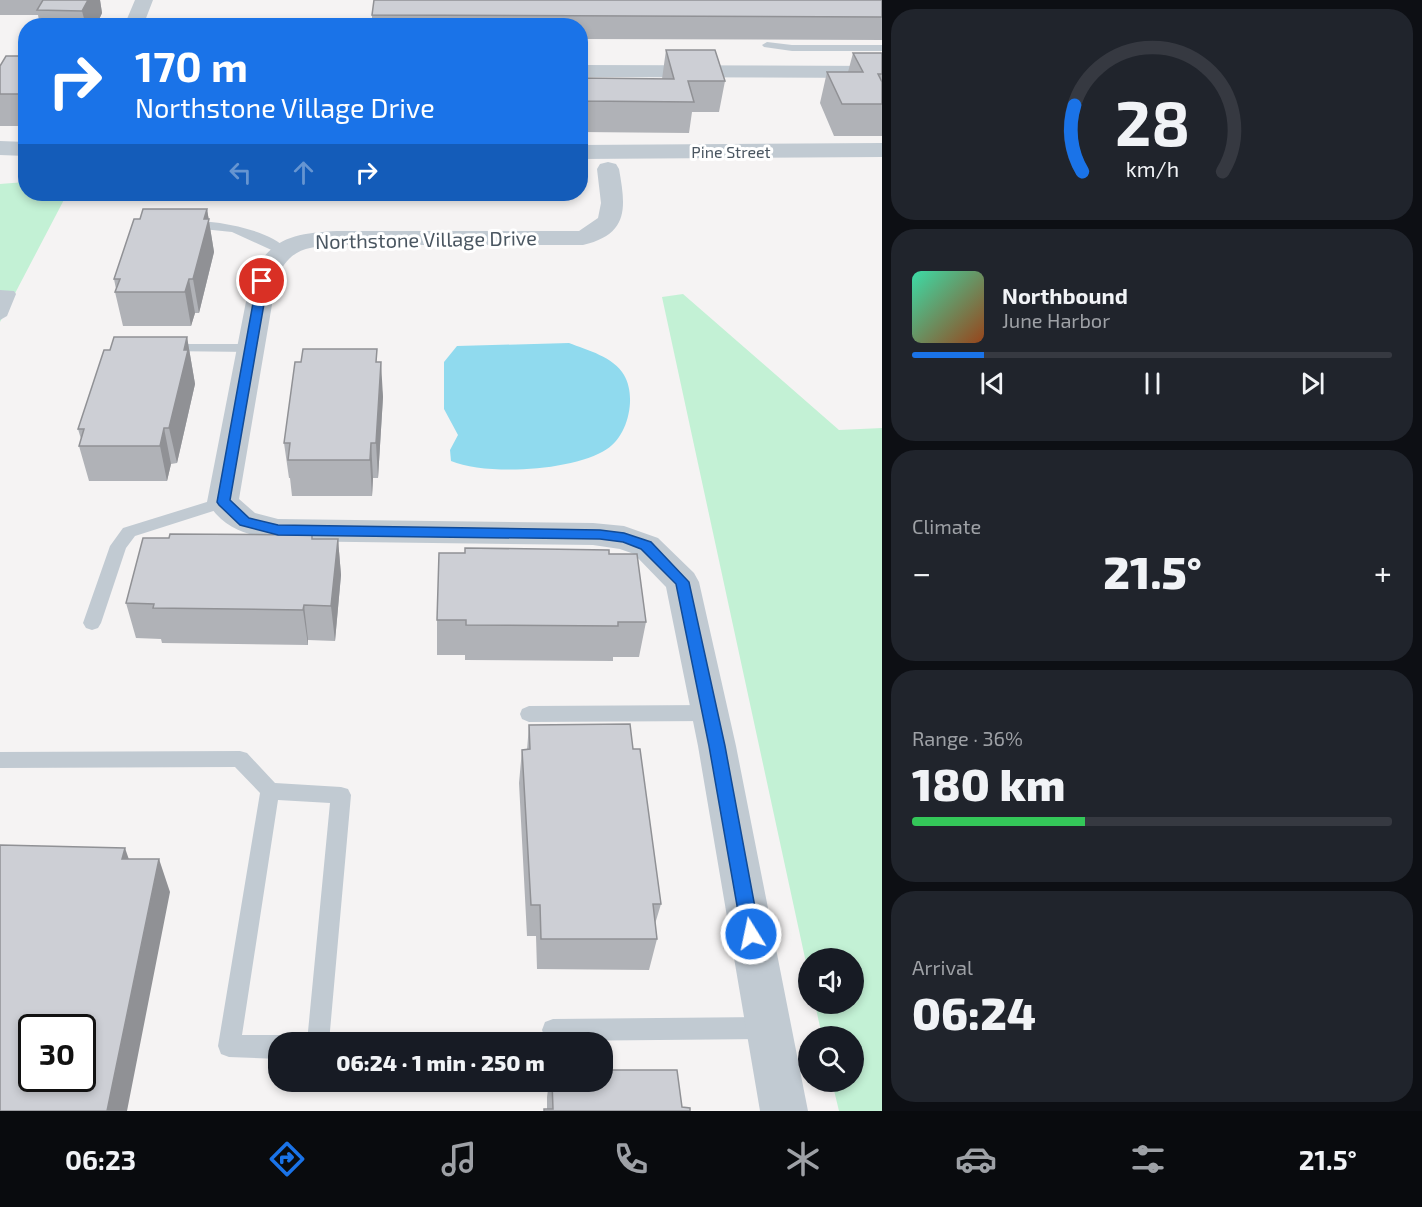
<!DOCTYPE html>
<meta charset="utf-8">
<style>
:root{--surface:#171b24;--page:#20242c;--text:#f1f3f6;--muted:#9ea1a6;--line:#363941;--accent:#1a73e8}
body{margin:0;font-family:"Exo 2",sans-serif;background:var(--page);color:var(--text);height:100vh;display:flex;flex-direction:column;font-size:22px;white-space:nowrap}
*{box-sizing:border-box;margin:0}
p{font-size:20px;color:var(--muted)}
.icon{flex:none;width:33px;height:33px;fill:none;stroke:currentColor;stroke-width:2;stroke-linecap:round;stroke-linejoin:round}
.map{position:relative;flex:1;overflow:hidden}
.details{display:flex;flex-direction:column;gap:9px;padding:9px;background:#0d0f14;width:540px}
.details>*{flex:none}
.hud{position:absolute;left:18px;top:18px;width:570px;height:183px;border-radius:24px;box-shadow:0 3px 9px #0003;background:#1a73e8;color:#fff;overflow:hidden}
.tools{position:absolute;left:798px;top:948px;display:grid;gap:12px}
.tools a{display:grid;place-items:center;width:66px;height:66px;border-radius:50%;background:var(--surface);box-shadow:0 3px 9px #0003;font-size:30px}
.speed{position:absolute;left:18px;top:1014px;display:flex;gap:12px;font-size:30px;font-weight:700;text-align:center}
.speed>*{display:grid;place-content:center;width:78px;height:78px;border-radius:50%;background:var(--surface);box-shadow:0 3px 9px #0003;line-height:1}
.speed .limit{border:3px solid #111;border-radius:9px;background:#fff;color:#111}
.pin{position:absolute;display:grid;place-items:center;width:51px;height:51px;color:#fff;margin:-26px;border:3px solid #fff;border-radius:50%;box-shadow:0 2px 6px #0007}
.me{position:absolute;width:66px;margin:-33px;rotate:350deg;stroke-linejoin:round;filter:drop-shadow(0 0 4px #0008)}
.turn{display:flex;align-items:center;gap:21px;height:126px;padding:0 18px;font-size:27px}
.turn .icon{width:78px;height:78px;stroke-width:2.5}
.turn b{display:block;font-size:42px;line-height:51px}
.lanes{display:flex;align-items:center;height:57px;padding:0 18px;background:#0003;justify-content:center;gap:30px;direction:ltr}
.lanes .off{opacity:.35}
.big{font-size:45px;font-weight:800;line-height:1.1}
.details .tile{flex:1;display:flex;flex-direction:column;justify-content:center;gap:9px;min-width:0;padding:0 21px;border-radius:24px;background:var(--page)}
.details .dial{align-items:center;gap:0}
.dial svg{height:156px;overflow:visible;fill:none;stroke:var(--line);stroke-width:7;stroke-linecap:round;text-anchor:middle}
.dial text{fill:var(--text);stroke:none}
.song{display:flex;align-items:center;gap:18px}
.cover{width:72px;height:72px;border-radius:9px;background:linear-gradient(135deg,hsl(160 70% 55%),hsl(20 70% 35%))}
.played{height:6px;border-radius:3px;background:linear-gradient(90deg,var(--accent) 15%,var(--line) 15%)}
.keys{display:flex;justify-content:space-around;direction:ltr}
.heat{display:flex;justify-content:space-between;align-items:center;font-size:33px;direction:ltr}
.charge{height:9px;border-radius:4px;background:linear-gradient(90deg,#34c759 36%,var(--line) 0)}
.trip{position:absolute;left:268px;top:1032px;width:345px;height:60px;border-radius:24px;background:var(--surface);box-shadow:0 3px 9px #0003;font-weight:800;line-height:60px;text-align:center}
.tab-bar{display:flex;height:96px;justify-content:space-around;align-items:center;background:#090b0e;color:var(--muted)}
.tab-bar .icon{width:42px;height:42px}
.tab-bar .current{color:var(--accent)}
.tab-bar b{font-size:27px;color:var(--text)}
main{display:flex;flex:1;min-height:0}
.map>svg:first-child{display:block}
</style>
<main>
<div class="map">
<svg width="882" height="1111" viewBox="0 0 882 1111">
<rect width="100%" height="100%" fill="#f5f3f3"/>
<path fill="#c3f1d5" d="M 25,182 L 26,194 L 67,194 L 0,322 L 0,184 Z
M 683,294 L 839,430 L 882,428 L 882,1111 L 839,1111 L 832,1082 L 854,1082 L 854,1036 L 822,1036 L 815,1004 L 854,1004 L 854,958 L 808,958 L 808,972 L 662,297 Z"/>
<path fill="#90daee" d="M 569,343 C 587,350 614,357 624,375 C 637,397 628,436 607,449 C 574,471 487,476 451,461 L 450,450 L 458,435 L 444,409 L 444,362 L 457,346 Z"/>
<g fill="none" stroke-linecap="round" stroke-linejoin="round">
<path fill="#c1cad2" fill-rule="evenodd" d="M 767,42 L 792,45 L 882,45 L 882,51 L 792,51 L 764,47 L 762,45 Z
M 187,220 C 216,221 267,228 288,250 L 286,253 L 278,253 L 232,232 L 183,227 L 181,224 Z
M 0,290 L 14,291 L 16,294 L 7,316 L 0,320 Z
M 168,344 L 251,344 L 258,348 L 251,352 L 163,351 L 161,348 Z
M 223,497 L 229,498 L 231,502 L 229,506 L 135,536 L 126,548 L 101,623 L 98,628 L 92,630 L 86,628 L 83,623 L 110,546 L 123,528 Z
M 710,705 L 717,708 L 719,713 L 717,718 L 710,721 L 529,722 L 522,719 L 520,714 L 522,709 L 529,706 Z
M 240,751 L 247,753 L 275,783 L 341,787 L 348,789 L 351,795 L 329,1042 L 307,1042 L 330,803 L 278,800 L 242,1035 L 279,1035 L 287,1039 L 289,1042 L 279,1042 L 279,1059 L 229,1057 L 221,1054 L 218,1046 L 260,793 L 235,767 L 0,768 L 0,752 Z
M 767,1017 L 775,1020 L 778,1028 L 775,1036 L 767,1039 L 553,1041 L 545,1038 L 542,1030 L 545,1022 L 553,1019 Z"/>
<path fill="#c1cad2" fill-rule="evenodd" d="M 135,0 L 153,0 L 143,26 L 124,26 Z
M 580,65 L 882,66 L 882,78 L 580,77 Z
M 0,141 L 26,142 L 26,156 L 0,155 Z
M 882,143 L 882,157 L 580,159 L 580,145 Z
M 608,162 L 616,164 L 619,169 C 626,208 629,234 583,245 L 337,245 C 305,247 288,249 276,281 L 239,499 L 255,513 L 278,519 L 593,523 L 624,526 L 658,538 L 694,573 L 699,582 L 736,746 L 808,1111 L 760,1111 L 698,746 L 666,587 L 634,554 L 620,549 L 593,545 L 278,541 C 248,534 225,531 207,502 L 250,281 C 268,238 294,233 337,231 L 579,231 L 598,218 L 601,203 L 597,169 L 600,164 Z"/>
</g>
<path fill="#b0b2b7" d="M 0,0 L 100,0 L 102,13 L 96,26 L 40,26 L 38,15 L 0,15 Z
M 882,0 L 882,40 L 580,39 L 580,26 L 372,26 L 372,15 Z
M 666,50 L 725,81 L 719,112 L 692,112 L 689,133 L 580,132 L 580,78 L 662,79 Z
M 853,53 L 882,53 L 882,136 L 834,136 L 820,103 L 827,72 L 848,72 Z
M 26,56 L 26,126 L 0,126 L 0,66 Z
M 207,209 L 214,252 L 199,313 L 195,313 L 191,326 L 123,326 L 115,292 L 116,289 L 114,279 L 140,219 Z
M 187,337 L 195,384 L 177,463 L 171,464 L 167,481 L 89,481 L 79,446 L 81,439 L 78,429 Z
M 301,362 L 378,362 L 383,397 L 378,478 L 373,478 L 372,496 L 292,496 L 290,478 L 289,478 L 284,443 Z
M 312,539 L 338,539 L 341,575 L 335,641 L 308,640 L 308,645 L 162,643 L 161,639 L 136,638 L 126,603 Z
M 609,554 L 646,622 L 639,657 L 613,657 L 613,661 L 465,660 L 465,655 L 437,655 L 437,620 Z
M 529,725 L 633,749 L 661,904 L 655,924 L 657,939 L 649,970 L 537,969 L 536,936 L 527,936 L 519,783 L 522,750 L 527,750 Z
M 549,1082 L 603,1082 L 682,1107 L 547,1109 L 547,1097 Z"/>
<path fill="#909195" d="M 88,0 L 100,0 L 102,13 L 96,26 L 86,26 L 82,11 Z
M 207,209 L 214,252 L 199,313 L 193,279 L 204,219 Z
M 189,279 L 195,313 L 191,326 L 185,292 Z
M 187,337 L 195,384 L 177,463 L 169,428 Z
M 381,362 L 383,397 L 378,478 L 376,443 Z
M 164,428 L 171,464 L 167,481 L 160,446 Z
M 371,443 L 373,478 L 372,496 L 370,460 Z
M 338,539 L 341,575 L 335,641 L 331,606 Z
M 304,605 L 308,640 L 308,645 L 303,610 Z
M 125,848 L 136,880 L 122,859 Z
M 159,859 L 170,892 L 127,1111 L 107,1111 Z"/>
<path fill="#cdcfd5" stroke="#909195" stroke-width="1.5" fill-rule="evenodd" d="M 43,0 L 88,0 L 82,11 L 37,10 Z
M 374,0 L 882,0 L 882,17 L 372,15 Z
M 666,50 L 715,50 L 725,81 L 688,81 L 694,102 L 581,101 L 580,78 L 674,79 Z
M 853,53 L 882,53 L 882,74 L 878,74 L 882,82 L 882,104 L 842,104 L 827,72 L 863,72 Z
M 6,56 L 26,56 L 26,93 L 25,94 L 0,94 L 0,66 Z
M 143,209 L 207,209 L 204,219 L 209,219 L 193,279 L 189,279 L 185,292 L 115,292 L 120,279 L 114,279 L 134,219 L 140,219 Z
M 114,337 L 187,337 L 184,350 L 188,350 L 169,428 L 164,428 L 160,446 L 79,446 L 84,429 L 78,429 L 104,350 L 110,350 Z
M 303,349 L 377,349 L 376,362 L 381,362 L 376,443 L 371,443 L 370,460 L 288,460 L 290,443 L 284,443 L 295,362 L 301,362 Z
M 170,534 L 312,535 L 312,539 L 338,539 L 331,606 L 304,605 L 303,610 L 153,608 L 154,604 L 126,603 L 143,538 L 169,538 Z
M 465,548 L 609,550 L 609,554 L 637,554 L 646,622 L 618,622 L 618,626 L 466,625 L 466,620 L 437,620 L 439,553 L 465,553 Z
M 630,724 L 633,749 L 640,749 L 661,904 L 653,904 L 657,939 L 541,939 L 540,905 L 531,905 L 522,750 L 530,749 L 529,725 Z
M 0,845 L 125,848 L 122,859 L 159,859 L 107,1111 L 0,1111 ZM 32,1028 L 82,1028 L 82,1078 L 32,1078 Z
M 603,1070 L 677,1070 L 682,1107 L 690,1108 L 690,1111 L 544,1111 L 544,1109 L 553,1109 L 552,1082 L 603,1082 Z"/>
<path fill="#1a73e8" stroke="#114b97" stroke-width="1.5" d="M 262,278 L 268,281 L 230,500 L 249,518 L 278,525 L 600,530 L 624,533 L 651,542 L 689,582 L 725,746 L 760,934 L 757,940 L 751,942 L 745,940 L 742,934 L 709,746 L 676,584 L 641,549 L 623,542 L 600,539 L 278,535 L 240,525 L 219,505 L 217,502 L 257,281 Z"/>
<g text-anchor="middle" stroke-width="6" stroke-linejoin="round" paint-order="stroke">
<g font-size="16" fill="#4a5661" stroke="#fff">
<text x="731" y="158">Pine Street</text>
</g>
<g font-size="20" fill="#4a5661" stroke="#fff">
<text transform="translate(426 240) rotate(-1)" y="7">Northstone Village Drive</text>
</g>
</g>
</svg>
<div class="tools">
<a><svg class="icon" aria-label="sound" viewBox="0 0 24 24"><path d="M4 9h4l5-4v14l-5-4H4zM17 9q2 3 0 6"/></svg></a>
<a><svg class="icon" aria-label="search" viewBox="0 0 24 24"><circle cx="10" cy="10" r="6"/><path d="M15 15l6 6"/></svg></a>
</div>
<div class="speed"><div class="limit">30</div></div>
<div class="pin" style="left:262px;top:281px;background:#d93025"><svg class="icon" aria-label="arrive" viewBox="0 0 24 24"><path d="M6 21V4h12l-3 4 3 4H6"/></svg></div>
<svg class="me" style="left:751px;top:934px" viewBox="-20 -20 40 40"><circle r="17" fill="#1a73e8" stroke="#fff" stroke-width="3"/><path d="M0-11L8 9 0 5-8 9z" fill="#fff"/></svg>
<div class="trip">06:24 · 1 min · 250 m</div>
<div class="hud">
<div class="turn"><svg class="icon" aria-label="right" viewBox="0 0 24 24"><path d="M7 20v-9h11M14 6l5 5-5 5"/></svg><div><b>170 m</b>Northstone Village Drive</div></div>
<div class="lanes"><svg class="icon off" aria-label="left" viewBox="0 0 24 24"><path d="M17 20v-9H6M10 6l-5 5 5 5"/></svg><svg class="icon off" aria-label="ahead" viewBox="0 0 24 24"><path d="M12 20V5M6 11l6-6 6 6"/></svg><svg class="icon" aria-label="right" viewBox="0 0 24 24"><path d="M7 20v-9h11M14 6l5 5-5 5"/></svg></div>
</div>
</div>
<section class="details">
<div class="tile dial"><svg viewBox="0 0 100 80">
<path d="M14 69A42 42 0 1 1 86 69"/>
<path d="M14 69A42 42 0 0 1 10 35" stroke="#1a73e8"/>
<text x="50" y="56" font-size="32" font-weight="700">28</text>
<text x="50" y="72" font-size="11">km/h</text>
</svg></div>
<div class="tile">
<div class="song"><i class="cover"></i><div><b>Northbound</b><p>June Harbor</p></div></div>
<div class="played"></div>
<div class="keys"><svg class="icon" aria-label="previous" viewBox="0 0 24 24"><path d="M18 5L8 12l10 7zM5 5v14"/></svg><svg class="icon" aria-label="pause" viewBox="0 0 24 24"><path d="M8 5v14M16 5v14"/></svg><svg class="icon" aria-label="next" viewBox="0 0 24 24"><path d="M6 5l10 7-10 7zM19 5v14"/></svg></div>
</div>
<div class="tile"><p>Climate</p>
<div class="heat"><a>−</a><b class="big">21.5°</b><a>+</a></div>
</div>
<div class="tile"><p>Range · 36%</p><b class="big">180 km</b><div class="charge"></div></div>
<div class="tile"><p>Arrival</p><b class="big">06:24</b></div>
</section>
</main>
<nav class="tab-bar">
<b>06:23</b>
<svg class="icon current" aria-label="directions" viewBox="0 0 24 24"><path d="M12 3l9 9-9 9-9-9zM9 14v-3h6M13 9l2 2-2 2"/></svg>
<svg class="icon" aria-label="music" viewBox="0 0 24 24"><path d="M9 18V5l10-2v13"/><circle cx="6" cy="18" r="3"/><circle cx="16" cy="16" r="3"/></svg>
<svg class="icon" aria-label="phone" viewBox="0 0 24 24"><path d="M5 4h4l2 5-3 2q2 4 5 5l2-3 5 2v4C11 20 4 13 5 4z"/></svg>
<svg class="icon" aria-label="climate" viewBox="0 0 24 24"><path d="M12 3v18M4 7l16 10M4 17L20 7"/></svg>
<svg class="icon" aria-label="car" viewBox="0 0 24 24"><path d="M5 17H2v-5l4-1 3-4h7l3 4 3 1v5h-3M9 17h6M6 11h13"/><circle cx="7" cy="17" r="2"/><circle cx="17" cy="17" r="2"/></svg>
<svg class="icon" aria-label="filters" viewBox="0 0 24 24"><path d="M4 7h16M4 17h16"/><circle cx="9" cy="7" r="2"/><circle cx="15" cy="17" r="2"/></svg>
<b>21.5°</b>
</nav>
